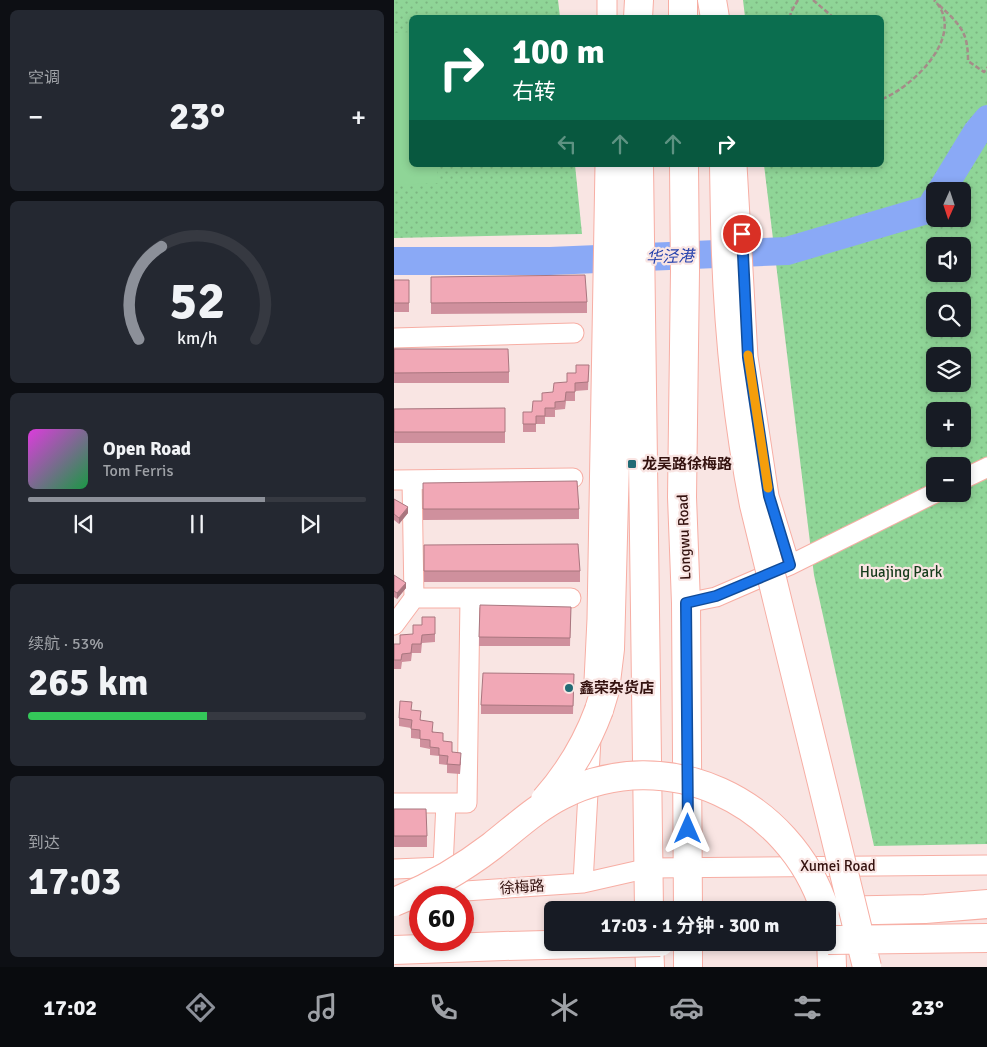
<!DOCTYPE html>
<html lang="zh">
<meta charset="utf-8">
<style>
:root{--surface:#171b24;--page:#242831;--text:#f1f3f6;--muted:#9ea1a6;--line:#363941;--accent:#8c9099}
body{margin:0;font-family:Signika,"Noto Sans SC",sans-serif;background:var(--page);color:var(--text);height:100vh;display:flex;flex-direction:column;font-size:19px;white-space:nowrap}
*{box-sizing:border-box;margin:0}
p{font-size:16px;color:var(--muted)}
.icon{flex:none;width:28px;height:28px;fill:none;stroke:currentColor;stroke-width:2;stroke-linecap:round;stroke-linejoin:round}
.map{position:relative;flex:1;overflow:hidden}
.drawer{display:flex;flex-direction:column;gap:10px;padding:10px;background:#0d0f14;width:394px}
.drawer>*{flex:none}
.banner{position:absolute;left:15px;top:15px;width:475px;height:152px;border-radius:8px;box-shadow:0 2px 8px #0003;background:#0b6e4f;color:#fff;overflow:hidden}
.needle{width:32px;rotate:183deg}
.buttons{position:absolute;left:532px;top:182px;display:grid;gap:10px}
.buttons a{display:grid;place-items:center;width:45px;height:45px;border-radius:8px;background:var(--surface);box-shadow:0 2px 8px #0003;font-size:25px}
.speed{position:absolute;left:15px;top:886px;display:flex;gap:10px;font-size:25px;font-weight:700;text-align:center}
.speed>*{display:grid;place-content:center;width:65px;height:65px;border-radius:50%;background:var(--surface);box-shadow:0 2px 8px #0003;line-height:1}
.speed .limit{border:8px solid #d22;background:#fff;color:#111}
.pin{position:absolute;display:grid;place-items:center;width:42px;height:42px;color:#fff;margin:-21px;border:2px solid #fff;border-radius:50%;box-shadow:0 1px 5px #0007}
.me{position:absolute;width:55px;margin:-28px;rotate:0deg;stroke-linejoin:round;filter:drop-shadow(0 0 4px #0008)}
.turn{display:flex;align-items:center;gap:18px;height:105px;padding:0 20px;font-size:22px}
.turn .icon{width:65px;height:65px;stroke-width:2.5}
.turn b{display:block;font-size:35px;line-height:42px}
.lanes{display:flex;align-items:center;height:48px;padding:0 20px;background:#0003;justify-content:center;gap:25px;direction:ltr}
.lanes .off{opacity:.35}
.big{font-size:38px;font-weight:700;line-height:1.1}
.drawer .tile{flex:1;display:flex;flex-direction:column;justify-content:center;gap:8px;min-width:0;padding:0 18px;border-radius:8px;background:var(--page)}
.drawer .dial{align-items:center;gap:0}
.dial svg{height:130px;overflow:visible;fill:none;stroke:var(--line);stroke-width:7;stroke-linecap:round;text-anchor:middle}
.dial text{fill:var(--text);stroke:none}
.song{display:flex;align-items:center;gap:15px}
.cover{width:60px;height:60px;border-radius:8px;background:linear-gradient(135deg,hsl(300 70% 55%),hsl(140 70% 35%))}
.played{height:5px;border-radius:2px;background:linear-gradient(90deg,var(--accent) 70%,var(--line) 70%)}
.keys{display:flex;justify-content:space-around;direction:ltr}
.heat{display:flex;justify-content:space-between;align-items:center;font-size:28px;direction:ltr}
.charge{height:8px;border-radius:4px;background:linear-gradient(90deg,#34c759 53%,var(--line) 0)}
.trip{position:absolute;left:150px;top:901px;width:292px;height:50px;border-radius:8px;background:var(--surface);box-shadow:0 2px 8px #0003;font-weight:700;line-height:50px;text-align:center}
.menu{display:flex;height:80px;justify-content:space-around;align-items:center;background:#090b0e;color:var(--muted)}
.menu .icon{width:35px;height:35px}
.menu .current{color:var(--accent)}
.menu b{font-size:22px;color:var(--text)}
main{display:flex;flex:1;min-height:0}
.map>svg:first-child{display:block}
</style>
<main>
<section class="drawer">
<div class="tile"><p>空调</p>
<div class="heat"><a>−</a><b class="big">23°</b><a>+</a></div>
</div>
<div class="tile dial"><svg viewBox="0 0 100 80">
<path d="M14 69A42 42 0 1 1 86 69"/>
<path d="M14 69A42 42 0 0 1 28 12" stroke="#8c9099"/>
<text x="50" y="56" font-size="32" font-weight="700">52</text>
<text x="50" y="72" font-size="11">km/h</text>
</svg></div>
<div class="tile">
<div class="song"><i class="cover"></i><div><b>Open Road</b><p>Tom Ferris</p></div></div>
<div class="played"></div>
<div class="keys"><svg class="icon" aria-label="previous" viewBox="0 0 24 24"><path d="M18 5L8 12l10 7zM5 5v14"/></svg><svg class="icon" aria-label="pause" viewBox="0 0 24 24"><path d="M8 5v14M16 5v14"/></svg><svg class="icon" aria-label="next" viewBox="0 0 24 24"><path d="M6 5l10 7-10 7zM19 5v14"/></svg></div>
</div>
<div class="tile"><p>续航 · 53%</p><b class="big">265 km</b><div class="charge"></div></div>
<div class="tile"><p>到达</p><b class="big">17:03</b></div>
</section>
<div class="map">
<svg width="594" height="967" viewBox="0 0 594 967">
<defs>
<pattern id="park-dots" width="8" height="8" patternUnits="userSpaceOnUse" patternTransform="scale(1.25)"><rect width="8" height="8" fill="#8fd597"/><path d="M2 2h.1M6 6h.1" fill="none" stroke="#7cb681" stroke-width="1.8" stroke-linecap="round"/></pattern>
</defs>
<rect width="100%" height="100%" fill="#f9e5e3"/>
<path fill="url(#park-dots)" fill-rule="evenodd" d="M 0,0 L 164,0 L 166,17 L 18,18 L 18,165 L 181,165 L 188,234 L 0,238 Z
M 349,0 L 593,0 L 593,844 L 480,846 L 420,575 L 370,165 L 488,165 L 488,18 L 351,17 ZM 541,191 L 569,191 L 569,219 L 541,219 ZM 541,246 L 569,246 L 569,274 L 541,274 ZM 541,301 L 569,301 L 569,329 L 541,329 ZM 541,356 L 569,356 L 569,384 L 541,384 ZM 541,411 L 569,411 L 569,439 L 541,439 ZM 541,466 L 569,466 L 569,494 L 541,494 Z"/>
<path fill="#8fd597" d="M 17,32 L 18,165 L 43,165 L 44,183 L 0,185 L 0,33 Z"/>
<g fill="none" stroke-linecap="round" stroke-linejoin="round">
<path stroke="#8aa9f6" stroke-width="28" d="M 547,191 L 583,132 L 594,119
M 0,261 L 156,261 L 393,251 L 536,209 L 541,200"/>
<g stroke="#f7aea4" stroke-width="21">
<path id="minor" d="M 213,18 L 213,0
M 343,165 L 354,357 L 375,496 L 396,565
M 0,338 L 180,333
M 569,479 L 594,467
M 0,480 L 179,478
M 20,598 L 177,598
M 292,603 L 322,597 L 396,565 L 541,493
M 0,625 L 20,598 L 18,480
M 200,681 L 203,619 L 211,165
M 0,803 L 73,803 L 76,599
M 0,869 L 49,867 L 52,803
M 189,883 L 197,739
M 27,894 L 189,883 L 255,868 L 594,865"/>
</g>
<g stroke="#f7aea4" stroke-width="30">
<path id="primary" d="M 289,0 L 289,18
M 244,18 L 245,0
M 245,165 L 255,910
M 290,165 L 291,271 L 288,497 L 292,603 L 294,910
M 255,942 L 256,967
M 294,942 L 294,967"/>
</g>
<g stroke="#f7aea4" stroke-width="30">
<path id="motorway" d="M 318,0 L 321,18
M 330,165 L 331,221
M 205,710 L 211,690 L 216,649 L 229,165
M 435,911 L 531,909 L 594,904
M 434,922 L 437,936 L 438,967"/>
</g>
<path stroke="#a58c89" stroke-width="2.5" stroke-dasharray="5 2.5" stroke-linecap="butt" d="M 419,0 L 440,18
M 545,5 C 566,25 574,31 574,61 L 590,72 L 594,67
M 396,18 L 397,12 L 404,0
M 488,99 C 519,87 574,34 540,0"/>
<use href="#minor" stroke="#fff" stroke-width="19"/>
<use href="#primary" stroke="#fff" stroke-width="28"/>
<use href="#motorway" stroke="#fff" stroke-width="28"/>
<g stroke="#f7aea4" stroke-width="30" stroke-linecap="butt">
<path id="motorway-bridge" d="M 331,221 C 333,319 341,408 360,505 L 473,967
M 151,800 C 175,773 192,745 205,710
M 0,902 C 35,888 68,869 98,846 C 121,828 142,808 168,795 C 273,742 396,801 431,910
M 434,940 L 594,938
M 0,950 L 110,946 L 266,942"/>
</g>
<use href="#motorway-bridge" stroke="#fff" stroke-width="28"/>
</g>
<path fill="#cf909d" d="M 37,277 L 193,302 L 193,313 L 37,314 Z
M 0,280 L 15,280 L 15,312 L 0,312 Z
M 0,349 L 115,372 L 115,383 L 0,383 Z
M 195,365 L 194,390 L 181,391 L 181,401 L 172,401 L 171,409 L 161,410 L 161,417 L 151,417 L 151,424 L 142,424 L 142,432 L 129,432 L 129,424 L 138,412 L 148,401 L 173,382 L 182,373 Z
M 111,408 L 111,443 L 0,443 L 0,409 Z
M 29,483 L 185,509 L 185,519 L 29,520 Z
M 0,499 L 14,513 L 5,524 L 0,520 Z
M 30,545 L 186,571 L 186,582 L 30,582 Z
M 0,575 L 12,588 L 3,599 L 0,597 Z
M 177,607 L 176,646 L 85,646 L 85,637 Z
M 41,617 L 41,642 L 28,643 L 27,653 L 18,653 L 17,661 L 8,662 L 7,669 L 0,669 L 0,644 L 6,644 L 19,634 L 28,625 Z
M 180,674 L 179,714 L 87,714 L 87,705 Z
M 18,710 L 27,720 L 49,741 L 67,762 L 66,774 L 53,773 L 53,765 L 45,764 L 45,756 L 36,755 L 36,749 L 26,747 L 26,739 L 17,738 L 17,728 L 5,726 L 5,718 Z
M 0,809 L 33,836 L 33,847 L 0,847 Z"/>
<path fill="#a9767f" d="M 14,507 L 14,513 L 5,524 L 5,518 Z
M 12,583 L 12,588 L 3,599 L 3,593 Z"/>
<path fill="#f1a8b6" stroke="#a9767f" d="M 191,275 L 193,302 L 37,303 L 37,277 Z
M 0,280 L 15,280 L 15,303 L 0,303 Z
M 0,349 L 114,349 L 115,372 L 0,373 Z
M 182,365 L 195,365 L 194,382 L 181,383 L 181,392 L 172,392 L 171,401 L 161,402 L 161,408 L 151,408 L 151,416 L 142,416 L 142,424 L 129,424 L 129,412 L 138,412 L 139,401 L 148,401 L 148,393 L 159,392 L 160,383 L 173,382 L 173,373 L 182,373 Z
M 111,408 L 111,432 L 0,432 L 0,409 Z
M 183,481 L 185,509 L 29,509 L 29,483 Z
M 0,499 L 14,507 L 5,518 L 0,514 Z
M 184,544 L 186,571 L 30,571 L 30,545 Z
M 0,575 L 12,583 L 3,593 L 0,591 Z
M 86,605 L 177,607 L 176,638 L 85,637 Z
M 28,617 L 41,617 L 41,634 L 28,635 L 27,644 L 18,644 L 17,653 L 8,654 L 7,660 L 0,660 L 0,644 L 6,644 L 6,635 L 19,634 L 19,625 L 28,625 Z
M 89,673 L 180,674 L 179,706 L 87,705 Z
M 6,701 L 18,702 L 17,710 L 27,711 L 26,720 L 39,722 L 38,732 L 49,733 L 49,741 L 58,742 L 58,752 L 67,753 L 66,765 L 53,764 L 54,756 L 45,755 L 45,748 L 36,747 L 36,740 L 26,739 L 26,730 L 17,729 L 18,720 L 5,718 Z
M 0,809 L 32,809 L 33,836 L 0,836 Z"/>
<g fill="none" stroke-linecap="round" stroke-linejoin="round">
<g stroke="#114b97" stroke-width="12">
<path id="route" d="M 294,829 L 292,603 L 322,596 L 396,565 L 375,496 L 354,357 L 348,234"/>
</g>
<use href="#route" stroke="#1a73e8" stroke-width="9"/>
<path stroke="#f59e0b" stroke-width="9" d="M 354,355 L 374,488"/>
</g>
<g fill="#216b75" stroke="#f9e5e3" stroke-width="2">
<rect x="233" y="459" width="10" height="10" rx="2.5"/>
<circle cx="175" cy="688" r="5"/>
</g>
<g text-anchor="middle" stroke-width="4.5" stroke-linejoin="round" paint-order="stroke">
<g font-size="15" font-weight="bold" fill="#34120f" stroke="#f9e5e3" text-anchor="start">
<text x="248" y="469">龙吴路徐梅路</text>
<text x="185" y="693">鑫荣杂货店</text>
</g>
<g font-size="15" fill="#34120f" stroke="#f9e5e3">
<text transform="translate(290 537) rotate(-92)" y="5">Longwu Road</text>
<text x="444" y="871">Xumei Road</text>
<text transform="translate(128 887) rotate(-4)" y="5">徐梅路</text>
</g>
<g font-size="15" fill="#153b1b" stroke="#f9e5e3">
<text x="507" y="577">Huajing Park</text>
</g>
<g font-size="16" font-style="italic" fill="#233fac" stroke="#f9e5e3">
<text transform="translate(276 256) rotate(-2)" y="6">华泾港</text>
</g>
</g>
</svg>
<div class="buttons">
<a><svg class="needle" viewBox="-14 -14 28 28"><path d="M0-13l5 13h-10z" fill="#e53935"/><path d="M0 13l5-13h-10z" fill="#9ea1a6"/></svg></a>
<a><svg class="icon" aria-label="sound" viewBox="0 0 24 24"><path d="M4 9h4l5-4v14l-5-4H4zM17 9q2 3 0 6"/></svg></a>
<a><svg class="icon" aria-label="search" viewBox="0 0 24 24"><circle cx="10" cy="10" r="6"/><path d="M15 15l6 6"/></svg></a>
<a><svg class="icon" aria-label="layers" viewBox="0 0 24 24"><path d="M12 4l9 5-9 5-9-5zM3 14l9 5 9-5"/></svg></a>
<a>+</a>
<a>−</a>
</div>
<div class="speed"><div class="limit">60</div></div>
<div class="pin" style="left:348px;top:234px;background:#d93025"><svg class="icon" aria-label="arrive" viewBox="0 0 24 24"><path d="M6 21V4h12l-3 4 3 4H6"/></svg></div>
<svg class="me" style="left:294px;top:829px" viewBox="-20 -20 40 40"><path d="M0-17L14 15 0 8-14 15z" fill="#1a73e8" stroke="#fff" stroke-width="4"/></svg>
<div class="trip">17:03 · 1 分钟 · 300 m</div>
<div class="banner">
<div class="turn"><svg class="icon" aria-label="right" viewBox="0 0 24 24"><path d="M7 20v-9h11M14 6l5 5-5 5"/></svg><div><b>100 m</b>右转</div></div>
<div class="lanes"><svg class="icon off" aria-label="left" viewBox="0 0 24 24"><path d="M17 20v-9H6M10 6l-5 5 5 5"/></svg><svg class="icon off" aria-label="ahead" viewBox="0 0 24 24"><path d="M12 20V5M6 11l6-6 6 6"/></svg><svg class="icon off" aria-label="ahead" viewBox="0 0 24 24"><path d="M12 20V5M6 11l6-6 6 6"/></svg><svg class="icon" aria-label="right" viewBox="0 0 24 24"><path d="M7 20v-9h11M14 6l5 5-5 5"/></svg></div>
</div>
</div>
</main>
<nav class="menu">
<b>17:02</b>
<svg class="icon current" aria-label="directions" viewBox="0 0 24 24"><path d="M12 3l9 9-9 9-9-9zM9 14v-3h6M13 9l2 2-2 2"/></svg>
<svg class="icon" aria-label="music" viewBox="0 0 24 24"><path d="M9 18V5l10-2v13"/><circle cx="6" cy="18" r="3"/><circle cx="16" cy="16" r="3"/></svg>
<svg class="icon" aria-label="phone" viewBox="0 0 24 24"><path d="M5 4h4l2 5-3 2q2 4 5 5l2-3 5 2v4C11 20 4 13 5 4z"/></svg>
<svg class="icon" aria-label="climate" viewBox="0 0 24 24"><path d="M12 3v18M4 7l16 10M4 17L20 7"/></svg>
<svg class="icon" aria-label="car" viewBox="0 0 24 24"><path d="M5 17H2v-5l4-1 3-4h7l3 4 3 1v5h-3M9 17h6M6 11h13"/><circle cx="7" cy="17" r="2"/><circle cx="17" cy="17" r="2"/></svg>
<svg class="icon" aria-label="filters" viewBox="0 0 24 24"><path d="M4 7h16M4 17h16"/><circle cx="9" cy="7" r="2"/><circle cx="15" cy="17" r="2"/></svg>
<b>23°</b>
</nav>
